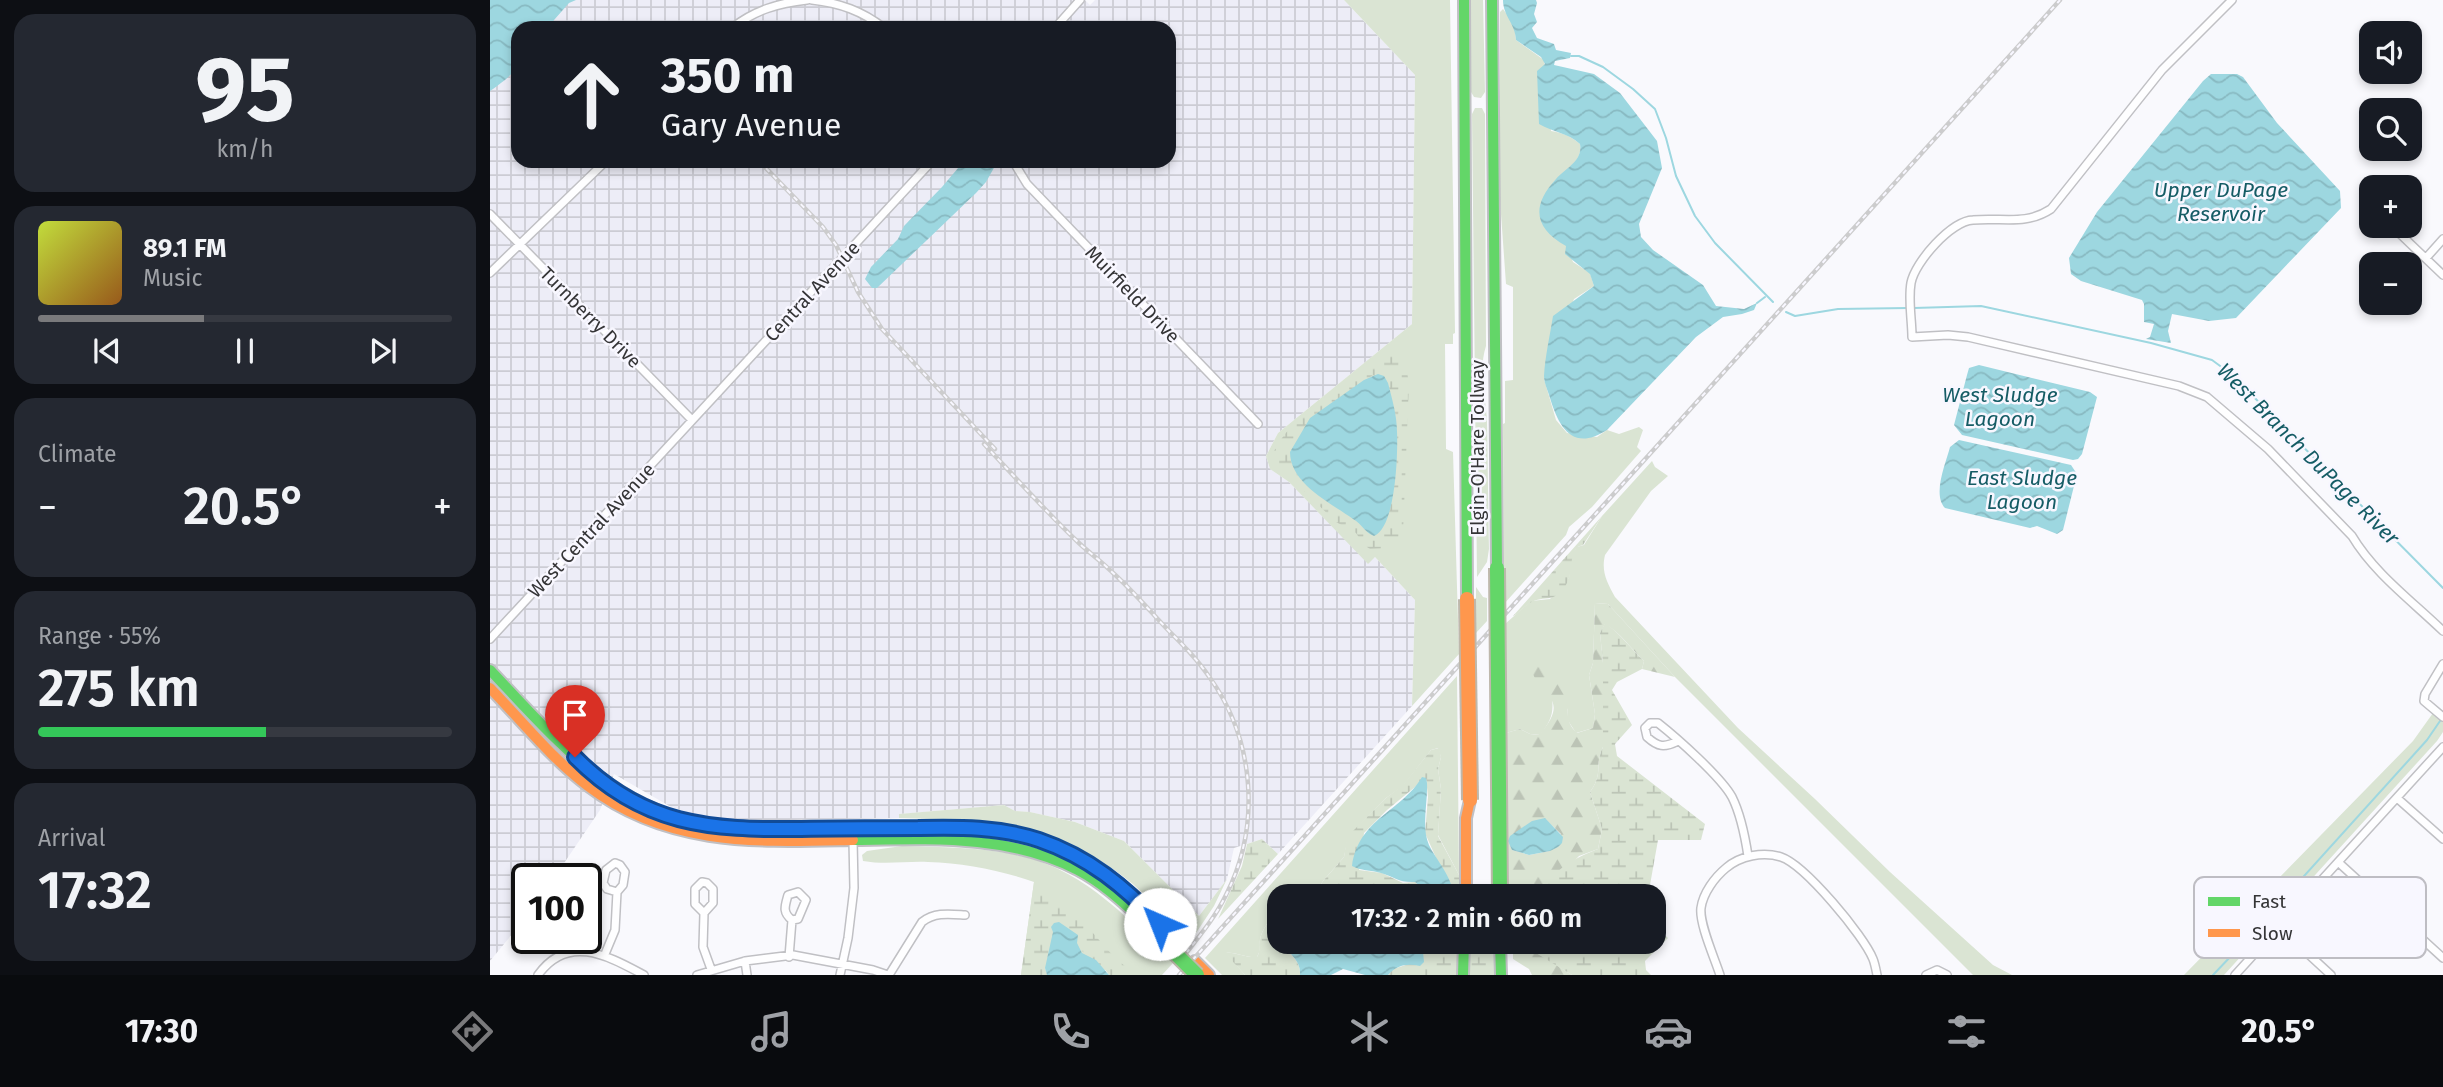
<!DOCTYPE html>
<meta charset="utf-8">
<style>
:root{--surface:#171b24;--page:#242831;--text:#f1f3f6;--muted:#9ea1a6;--line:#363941;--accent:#7a7a7c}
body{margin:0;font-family:"Fira Sans",sans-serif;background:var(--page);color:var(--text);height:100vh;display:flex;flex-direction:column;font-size:26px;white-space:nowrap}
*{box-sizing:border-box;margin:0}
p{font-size:23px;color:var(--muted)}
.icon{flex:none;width:38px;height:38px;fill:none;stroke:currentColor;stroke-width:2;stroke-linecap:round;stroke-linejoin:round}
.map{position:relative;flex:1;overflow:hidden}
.details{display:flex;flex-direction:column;gap:14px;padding:14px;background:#0d0f14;width:490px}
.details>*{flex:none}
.hud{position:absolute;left:21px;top:21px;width:665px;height:147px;border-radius:21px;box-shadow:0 4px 10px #0003;background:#171b24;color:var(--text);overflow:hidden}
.controls{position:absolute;left:1869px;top:21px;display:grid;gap:14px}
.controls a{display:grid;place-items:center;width:63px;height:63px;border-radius:14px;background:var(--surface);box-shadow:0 4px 10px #0003;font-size:35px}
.speed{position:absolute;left:21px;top:863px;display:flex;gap:14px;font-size:35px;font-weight:700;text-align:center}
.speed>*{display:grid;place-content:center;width:91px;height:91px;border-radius:50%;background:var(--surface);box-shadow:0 4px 10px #0003;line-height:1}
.speed .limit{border:4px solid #111;border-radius:10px;background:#fff;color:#111}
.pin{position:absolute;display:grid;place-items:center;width:60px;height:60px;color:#fff;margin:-72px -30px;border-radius:50% 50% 50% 0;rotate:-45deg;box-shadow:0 0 7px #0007}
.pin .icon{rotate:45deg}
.me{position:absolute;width:77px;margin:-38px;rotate:316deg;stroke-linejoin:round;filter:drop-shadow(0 0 5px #0008)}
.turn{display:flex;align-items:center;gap:24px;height:147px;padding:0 35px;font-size:32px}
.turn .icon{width:91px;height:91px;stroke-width:2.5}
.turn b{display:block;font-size:49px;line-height:60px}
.big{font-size:52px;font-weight:600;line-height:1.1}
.details .widget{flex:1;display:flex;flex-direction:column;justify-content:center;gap:10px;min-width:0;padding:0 24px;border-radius:21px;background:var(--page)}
.details .dial{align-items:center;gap:0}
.dial b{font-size:91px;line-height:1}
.song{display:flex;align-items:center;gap:21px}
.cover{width:84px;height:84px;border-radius:10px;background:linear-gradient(135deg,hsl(70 70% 55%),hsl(30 70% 35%))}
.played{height:7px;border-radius:4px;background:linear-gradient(90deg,var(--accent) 40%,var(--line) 40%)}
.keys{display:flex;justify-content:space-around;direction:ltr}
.heat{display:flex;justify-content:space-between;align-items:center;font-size:38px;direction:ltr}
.charge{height:10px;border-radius:5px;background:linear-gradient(90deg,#34c759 55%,var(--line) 0)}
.trip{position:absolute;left:777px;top:884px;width:399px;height:70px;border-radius:21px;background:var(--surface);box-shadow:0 4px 10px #0003;font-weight:600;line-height:70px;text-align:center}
.tabs{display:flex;height:112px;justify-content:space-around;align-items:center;background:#090b0e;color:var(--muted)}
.tabs .icon{width:49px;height:49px}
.tabs .on{color:var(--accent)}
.tabs b{font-size:32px;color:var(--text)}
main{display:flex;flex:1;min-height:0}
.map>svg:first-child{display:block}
</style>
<main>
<section class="details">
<div class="widget dial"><b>95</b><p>km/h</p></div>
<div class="widget">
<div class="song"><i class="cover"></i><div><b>89.1 FM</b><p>Music</p></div></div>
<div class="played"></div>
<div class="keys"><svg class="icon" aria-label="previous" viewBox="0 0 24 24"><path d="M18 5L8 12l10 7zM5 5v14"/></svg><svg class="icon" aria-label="pause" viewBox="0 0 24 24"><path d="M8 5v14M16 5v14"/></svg><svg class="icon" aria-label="next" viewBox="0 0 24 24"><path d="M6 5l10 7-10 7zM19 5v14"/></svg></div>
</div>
<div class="widget"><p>Climate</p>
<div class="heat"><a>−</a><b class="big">20.5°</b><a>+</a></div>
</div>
<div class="widget"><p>Range · 55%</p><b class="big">275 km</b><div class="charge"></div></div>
<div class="widget"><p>Arrival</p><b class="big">17:32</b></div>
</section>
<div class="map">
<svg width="1953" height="975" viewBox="0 0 1953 975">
<defs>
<pattern id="industrial-grid" width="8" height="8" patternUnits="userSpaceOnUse" patternTransform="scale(1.75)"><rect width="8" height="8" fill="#ededf7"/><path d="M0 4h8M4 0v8" fill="none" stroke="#ccccd4"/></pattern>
<pattern id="forest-firs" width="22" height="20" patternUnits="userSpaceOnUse" patternTransform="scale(1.75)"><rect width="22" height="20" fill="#dae4d3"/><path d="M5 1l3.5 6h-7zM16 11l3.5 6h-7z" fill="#bcc4b6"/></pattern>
<pattern id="wetland-marsh" width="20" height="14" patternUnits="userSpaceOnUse" patternTransform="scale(1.75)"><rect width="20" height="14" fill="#dae4d3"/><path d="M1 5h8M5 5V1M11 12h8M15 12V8" fill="none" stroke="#bcc4b6"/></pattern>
<pattern id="water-waves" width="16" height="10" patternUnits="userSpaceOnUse" patternTransform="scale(1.75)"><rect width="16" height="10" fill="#9dd7e0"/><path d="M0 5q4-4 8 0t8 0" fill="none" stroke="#88b9c1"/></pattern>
</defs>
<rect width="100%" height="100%" fill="#f9f9fd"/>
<path fill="url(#industrial-grid)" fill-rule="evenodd" d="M 0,0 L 595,0 L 600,5 L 605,0 L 854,0 L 925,75 L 922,324 L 788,433 L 776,456 L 780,469 L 799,482 L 878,563 L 885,557 L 925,600 L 922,706 L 788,854 L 772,839 L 744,848 L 737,879 L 709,916 L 634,841 L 585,822 L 540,812 L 525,811 L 514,805 L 410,814 L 409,818 L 243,821 L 213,817 L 181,807 L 124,774 L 110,810 L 64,878 L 37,878 L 37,916 L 0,961 ZM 28,28 L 679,28 L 679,161 L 28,161 Z"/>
<path fill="#dae4d3" d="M 854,0 L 960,0 L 965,333 L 963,334 L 963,344 L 955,344 L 956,449 L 963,452 L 969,654 L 922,706 L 925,600 L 885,557 L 878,564 L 799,482 L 780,469 L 776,456 L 788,433 L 922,324 L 925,75 Z
M 980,0 L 993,0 L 995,92 L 991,98 L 984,97 L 981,92 Z
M 1013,9 L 1024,24 L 1026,40 L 1054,60 L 1061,131 C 1073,133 1081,136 1090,144 C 1093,160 1078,168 1068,178 C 1063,182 1060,188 1057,193 L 1083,262 L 1100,273 L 1104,286 L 1084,299 L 1054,379 L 1066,420 L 1077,433 L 1107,437 L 1117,430 L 1129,434 L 1149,427 L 1153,430 L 1147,447 L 1151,451 L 1102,507 L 1079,527 L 1076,535 L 1014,604 L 1013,424 L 1015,423 L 1015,381 L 1023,380 L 1023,287 L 1016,284 L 1010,200 L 1010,12 Z
M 985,108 L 992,108 L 995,114 L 996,346 C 988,370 996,398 997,422 C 998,465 998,507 999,549 L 997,562 L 987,577 L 982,114 Z
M 1162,461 L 1165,467 L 1178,476 L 1161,491 L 1115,555 C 1111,572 1117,582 1125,597 L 1248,728 L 1325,799 L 1400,872 L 1503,965 L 1522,975 L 1483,975 L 1185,677 L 1118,604 L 1105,603 L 1103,663 L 1099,675 L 1105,714 L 1103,728 L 1086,733 L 1077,719 L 1078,709 L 1062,698 C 1064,714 1060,722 1050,735 L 1040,734 L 1030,729 L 1016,733 L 1015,624 L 1041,601 L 1060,599 L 1079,578 L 1081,555 L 1087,547 L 1094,545 L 1112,516 Z
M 986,587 L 993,597 L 997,598 L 997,621 L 986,633 Z
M 967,676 L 969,875 L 948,835 L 951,789 L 948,769 L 951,757 L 948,748 L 941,750 L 913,786 L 896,798 L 858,837 L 854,857 L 833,881 L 824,896 L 789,896 L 789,911 C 782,916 771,930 770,940 C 769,948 771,949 767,957 C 755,958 745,951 736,953 L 755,975 L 732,975 L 715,958 Z
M 1943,713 L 1953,721 L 1953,732 L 1947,741 L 1734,975 L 1694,975 L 1923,741 Z
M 43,724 L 108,783 L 157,812 L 289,834 L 241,837 L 179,825 L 136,806 L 98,781 Z
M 514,805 L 525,811 L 540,812 L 585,822 L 634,841 L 709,916 L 737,879 L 724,906 L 700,942 C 678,921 658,895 634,877 C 561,821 497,821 409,818 L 409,814 Z
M 412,846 C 453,847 495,847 535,857 C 596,872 641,921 683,963 L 672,975 L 619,975 L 617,970 L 555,968 L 557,975 L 531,975 L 544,882 C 509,870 474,863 438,862 C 416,861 395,865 373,861 L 372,855 L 377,851 Z"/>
<path fill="url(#forest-firs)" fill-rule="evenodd" d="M 1105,603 L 1118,604 L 1185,677 L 1152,669 L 1154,661 C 1141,649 1130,632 1115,624 L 1110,633 L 1113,663 L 1113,747 C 1104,765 1114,773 1100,792 L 1112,829 L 1108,849 L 1089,856 L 1055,891 L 1055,896 L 1018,896 L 1016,733 L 1030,729 L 1040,734 L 1049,735 C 1085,694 1044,697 1041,665 L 1049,659 C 1059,666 1071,674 1076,686 C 1083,705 1070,717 1087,733 L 1103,728 L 1105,714 L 1099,675 L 1103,663 ZM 1055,819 L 1071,834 L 1060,851 L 1039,855 L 1022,850 L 1027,832 Z
M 1023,942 C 1039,942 1067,966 1082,975 L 1042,975 L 1039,969 L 1023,959 Z"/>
<path fill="url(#wetland-marsh)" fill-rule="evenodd" d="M 904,355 L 915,364 L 919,382 L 913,533 L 908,542 L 899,548 L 880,549 L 874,545 L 866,533 L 846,522 L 786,464 L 782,456 C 794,425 837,393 866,376 C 870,373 876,371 881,368 C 889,362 892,356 904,355 ZM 883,375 L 898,383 C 902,399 907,415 907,432 C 908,453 905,528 884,536 C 875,533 871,524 864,518 C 842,501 800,485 800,452 L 820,418 Z
M 1112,516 L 1093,545 L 1087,547 C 1079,559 1083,566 1079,578 C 1069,606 1053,594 1040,603 C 1033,607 1030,613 1023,616 Z
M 1115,623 C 1130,633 1141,649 1154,661 L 1152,669 L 1127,682 L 1122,690 L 1142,725 L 1125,744 L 1127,756 L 1215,824 L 1211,840 L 1168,840 L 1160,885 L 1151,896 L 1055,896 C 1057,870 1088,857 1108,849 L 1112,829 L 1100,792 C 1114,773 1104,765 1113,747 L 1113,663 L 1110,633 Z
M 949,748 L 951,757 L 948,769 L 951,789 L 948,836 L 969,875 L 997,896 L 963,896 L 935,833 L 938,797 L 936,778 L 897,810 L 874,833 L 869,870 L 892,873 L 913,883 L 925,882 L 942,896 L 824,896 L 833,881 L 854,857 L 857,837 L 896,798 L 913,785 L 941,750 Z
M 772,839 L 788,854 L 728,919 L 752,866 L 757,844 Z
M 544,882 C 553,899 578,899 587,915 L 625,958 L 646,975 L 619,975 C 611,961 594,959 587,943 L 563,932 L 555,968 L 557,975 L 531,975 Z
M 789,911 L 789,942 L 797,942 L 794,945 C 801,956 811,961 810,975 L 755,975 L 735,953 C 745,951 755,958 767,957 C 771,949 768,947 770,940 C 771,930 782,916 789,911 Z
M 1164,925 L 1178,938 L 1155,961 L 1156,970 L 1161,975 L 1082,975 L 1028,942 L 1164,942 Z
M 920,942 L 1022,942 L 1004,975 L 898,975 L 903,969 L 919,964 L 924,949 Z"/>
<path fill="url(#water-waves)" d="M 0,0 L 86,0 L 79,3 L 57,28 L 28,28 C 28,68 34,67 0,91 Z
M 1013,0 L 1046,0 L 1047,3 L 1044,14 L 1047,22 L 1042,28 L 1047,38 L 1064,44 L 1066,50 L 1081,53 L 1080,58 L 1065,61 L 1064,65 L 1104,74 L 1130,93 L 1167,141 L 1172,168 L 1149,224 L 1151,237 L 1163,250 L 1213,285 L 1226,306 L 1254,309 L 1267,303 L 1264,310 L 1252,314 L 1233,317 L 1206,337 L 1117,430 C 1083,452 1069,428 1060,398 C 1058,391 1054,383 1054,376 C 1055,357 1060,335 1063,316 L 1104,286 L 1100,274 L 1075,254 L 1076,246 C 1044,228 1041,206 1066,179 C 1076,168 1093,161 1090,144 C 1078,133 1063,132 1049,124 L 1047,71 L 1055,64 L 1051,57 L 1026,40 C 1025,23 1013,16 1013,0 Z
M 1721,74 L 1747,74 L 1753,77 L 1787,123 L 1850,191 L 1851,208 L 1746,318 L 1719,321 L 1682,314 L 1678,331 L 1681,343 L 1656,339 L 1660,337 L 1664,324 L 1654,322 L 1654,304 L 1652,300 L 1591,281 L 1581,274 L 1579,258 L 1607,212 L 1713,81 Z
M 474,161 L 503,161 L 505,166 L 496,182 L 486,193 L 387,288 L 382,288 L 375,279 L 381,267 L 408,239 L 414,226 L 452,187 Z
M 1489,365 L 1600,392 L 1607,397 L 1592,454 L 1588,459 L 1583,460 L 1472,435 L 1464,425 L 1477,375 L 1479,368 Z
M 888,374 L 894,376 L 898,383 C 902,399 907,415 907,432 C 908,453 906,527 884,536 C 875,533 872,524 863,519 C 841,503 800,484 800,452 L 820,418 L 874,380 Z
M 1469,440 L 1581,465 L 1587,474 L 1573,530 L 1567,534 L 1547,526 L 1540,528 L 1455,508 C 1442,494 1456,463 1460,447 Z
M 932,777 L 936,778 L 937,783 C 938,802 931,827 939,845 C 946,860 964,879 963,896 L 942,896 L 925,882 C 909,883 905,877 891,873 C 880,870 871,871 862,866 C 869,818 911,812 932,777 Z
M 1055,818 L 1073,837 L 1072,843 L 1068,847 L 1060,851 L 1039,855 L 1022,850 L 1018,841 L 1020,836 L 1042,821 Z
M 569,922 L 588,935 L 587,943 L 592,953 L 606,960 L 619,975 L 557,975 L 555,968 L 563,932 L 561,927 L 564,923 Z
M 797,942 L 920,942 L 924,949 L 933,952 L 934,962 L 930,966 C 917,963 907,965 898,975 L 875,975 L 853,969 L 841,975 L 810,975 C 811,961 801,956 794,945 Z"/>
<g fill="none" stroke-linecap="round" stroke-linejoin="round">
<path stroke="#9dd7e0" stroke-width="2" d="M 1081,56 L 1089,56 L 1113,67 L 1143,89 L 1165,109 L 1176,138 L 1186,176 L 1205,216 L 1225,243 L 1283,302
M 1267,303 L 1275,297
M 1424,308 L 1491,306 L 1661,343 L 1722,360 L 1741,374 L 1953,588
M 1296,312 L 1305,316 L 1348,309 L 1418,308
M 1723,975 L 1743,954 L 1760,931 L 1787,906 L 1937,740 L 1950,721"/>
<g stroke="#c0c0c4" stroke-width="10">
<path id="street" d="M 322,0 C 350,3 372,11 394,28
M 1742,0 L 1672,70 L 1561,209 C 1535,226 1512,217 1483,220 C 1461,221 1425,262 1421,283 C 1418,300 1422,320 1422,337 L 1458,335 L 1478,337 L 1689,386 L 1717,397 L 1778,449 L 1862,536 C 1884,573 1922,601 1953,631
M 242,28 C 265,10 289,3 317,0
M 565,28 L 590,0
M 523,161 L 537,184 L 768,424
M 0,214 L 202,420
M 1908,232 L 1953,275
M 1936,258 L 1953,239
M 0,273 L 116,161
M 0,639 L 442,161
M 1953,664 L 1935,694 L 1934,701 L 1953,717
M 1188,741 C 1174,748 1168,747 1157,737 L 1155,728 L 1160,723 L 1168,723 C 1187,738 1231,777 1242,797 C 1251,815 1255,836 1258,856
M 1907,798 L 1953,839
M 1848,862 L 1953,958
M 214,913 L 223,903 L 223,889 L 217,883 L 212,882 L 205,889 L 205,904 L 214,913 L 213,947 L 221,969
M 1789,927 L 1841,975
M 115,954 L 125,930 L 127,892 L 117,889 L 113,883 L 116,870 L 125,863 L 130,865 L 135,872 L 133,885 L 127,892
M 299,957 L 302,920 C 292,912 295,906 298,895 L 308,892 L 316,900 L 308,919 L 302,920
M 255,961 L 257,975
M 48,975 C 78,933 118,956 154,975
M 207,975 L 255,961 L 303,955 L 383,970 L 398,975
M 350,975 L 358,938 L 364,888 L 363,840
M 399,975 L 432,922 C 445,912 459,914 475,915
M 1230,975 C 1225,959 1209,924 1211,908 C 1213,893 1225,877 1236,868 C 1250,856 1273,851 1291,857 C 1315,865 1374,936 1383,959 C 1385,964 1386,970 1387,975
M 1436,975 L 1447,970 L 1457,975
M 1745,975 L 1953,747"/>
</g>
<g stroke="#c0c0c4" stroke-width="14">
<path id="fast" d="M 974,0 L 977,599
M 1002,0 L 1007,568
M 0,670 C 72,746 129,817 239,829 C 280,833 322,828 363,828
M 363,840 C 439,839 518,834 588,870 C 615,884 637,906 659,926
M 1010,942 L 1011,975
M 973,975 L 974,942"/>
</g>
<g stroke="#c0c0c4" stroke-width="14">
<path id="slow" d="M 0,688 C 32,721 61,758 98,786 C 178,847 268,842 363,840
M 363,828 C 451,826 542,822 618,875 C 643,892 663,917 683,939
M 976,896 L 976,818 L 980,800
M 705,961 L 719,975"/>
</g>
<use href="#street" stroke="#fefeff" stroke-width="7"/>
<use href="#fast" stroke="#63d668" stroke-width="10"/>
<use href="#slow" stroke="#ff974d" stroke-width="10"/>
<g stroke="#cccccd" stroke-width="4.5">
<path id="rail" d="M 269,161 L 333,227 L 346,245 L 368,292 L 392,329 L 505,449
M 494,444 C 526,478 557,513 590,544 C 601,554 612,562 622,572 C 642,590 660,611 678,630 C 693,645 708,660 720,678 C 765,741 771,826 736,895 C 726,916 711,934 697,952
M 689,975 L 1570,0"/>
</g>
<use href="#rail" stroke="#f8f7ff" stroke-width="2" stroke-dasharray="5" stroke-linecap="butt"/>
<g stroke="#beb8ac" stroke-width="18" stroke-linecap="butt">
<path id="fast-bridge" d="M 1007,568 L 1010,896
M 677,945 L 707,975"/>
</g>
<g stroke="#beb8ac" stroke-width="18" stroke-linecap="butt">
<path id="slow-bridge" d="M 977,599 L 980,800"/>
</g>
<use href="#fast-bridge" stroke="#63d668" stroke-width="14"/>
<use href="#slow-bridge" stroke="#ff974d" stroke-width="14"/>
</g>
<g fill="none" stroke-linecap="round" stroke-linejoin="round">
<g stroke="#114b97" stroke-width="18">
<path id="route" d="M 85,757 C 153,826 220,830 311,829 C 350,828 389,828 428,828 C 469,827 510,827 549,840 C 599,857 635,887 670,924"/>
</g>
<use href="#route" stroke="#1a73e8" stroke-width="12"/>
</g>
<g text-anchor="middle" stroke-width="5" stroke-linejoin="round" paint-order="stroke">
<g font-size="19" fill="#353537" stroke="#f8f7ff">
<text transform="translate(322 291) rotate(-47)" y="7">Central Avenue</text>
<text transform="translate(643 294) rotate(46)" y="7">Muirfield Drive</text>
<text transform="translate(101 317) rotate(45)" y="7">Turnberry Drive</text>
<text transform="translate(987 448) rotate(-90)" y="7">Elgin-O'Hare Tollway</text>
<text transform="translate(101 530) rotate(-47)" y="7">West Central Avenue</text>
</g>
<g font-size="21" font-style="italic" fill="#155c65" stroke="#f8f7ff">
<text x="1731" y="197">Upper DuPage<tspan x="1731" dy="24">Reservoir</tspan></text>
<text x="1510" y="402">West Sludge<tspan x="1510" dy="24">Lagoon</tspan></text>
<text transform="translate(1818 454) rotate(45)" y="7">West Branch DuPage River</text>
<text x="1532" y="485">East Sludge<tspan x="1532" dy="24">Lagoon</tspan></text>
</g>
</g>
<rect x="1704" y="877" width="232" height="81" rx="10" fill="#f8f7ff" stroke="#bebdc3" stroke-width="2"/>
<rect x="1718" y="897" width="32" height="9" fill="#63d668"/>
<rect x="1718" y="929" width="32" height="8" fill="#ff974d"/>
<g font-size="19" fill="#353537">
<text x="1762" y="908">Fast</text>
<text x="1762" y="940">Slow</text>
</g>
</svg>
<div class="controls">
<a><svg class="icon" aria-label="sound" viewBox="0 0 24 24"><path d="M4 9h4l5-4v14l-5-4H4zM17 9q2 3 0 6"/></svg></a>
<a><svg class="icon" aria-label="search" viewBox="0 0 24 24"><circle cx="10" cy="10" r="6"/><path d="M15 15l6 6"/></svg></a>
<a>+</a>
<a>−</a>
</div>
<div class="speed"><div class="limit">100</div></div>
<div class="pin" style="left:85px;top:757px;background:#d93025"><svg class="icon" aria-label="arrive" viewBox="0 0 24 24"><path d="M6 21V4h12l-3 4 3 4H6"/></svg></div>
<svg class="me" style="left:670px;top:924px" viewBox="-20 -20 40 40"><circle r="19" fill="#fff"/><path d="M0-13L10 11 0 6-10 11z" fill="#1a73e8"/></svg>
<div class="trip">17:32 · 2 min · 660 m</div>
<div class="hud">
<div class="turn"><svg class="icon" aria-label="ahead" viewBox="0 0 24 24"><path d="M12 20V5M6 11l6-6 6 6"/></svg><div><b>350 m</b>Gary Avenue</div></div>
</div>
</div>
</main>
<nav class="tabs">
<b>17:30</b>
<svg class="icon on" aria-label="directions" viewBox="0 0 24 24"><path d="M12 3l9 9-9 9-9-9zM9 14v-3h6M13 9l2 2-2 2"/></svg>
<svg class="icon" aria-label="music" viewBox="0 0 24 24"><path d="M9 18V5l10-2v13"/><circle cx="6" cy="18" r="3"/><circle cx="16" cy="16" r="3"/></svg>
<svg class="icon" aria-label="phone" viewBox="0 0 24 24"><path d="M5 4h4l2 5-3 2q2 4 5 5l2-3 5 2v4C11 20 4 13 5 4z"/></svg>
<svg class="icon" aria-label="climate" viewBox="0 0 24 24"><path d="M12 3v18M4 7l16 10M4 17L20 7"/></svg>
<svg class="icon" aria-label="car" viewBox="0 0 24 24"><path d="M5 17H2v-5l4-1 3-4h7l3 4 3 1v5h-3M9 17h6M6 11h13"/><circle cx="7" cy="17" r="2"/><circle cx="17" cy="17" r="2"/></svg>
<svg class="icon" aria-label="filters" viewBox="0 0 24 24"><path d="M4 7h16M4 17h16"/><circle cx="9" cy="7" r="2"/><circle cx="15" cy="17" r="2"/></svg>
<b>20.5°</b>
</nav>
